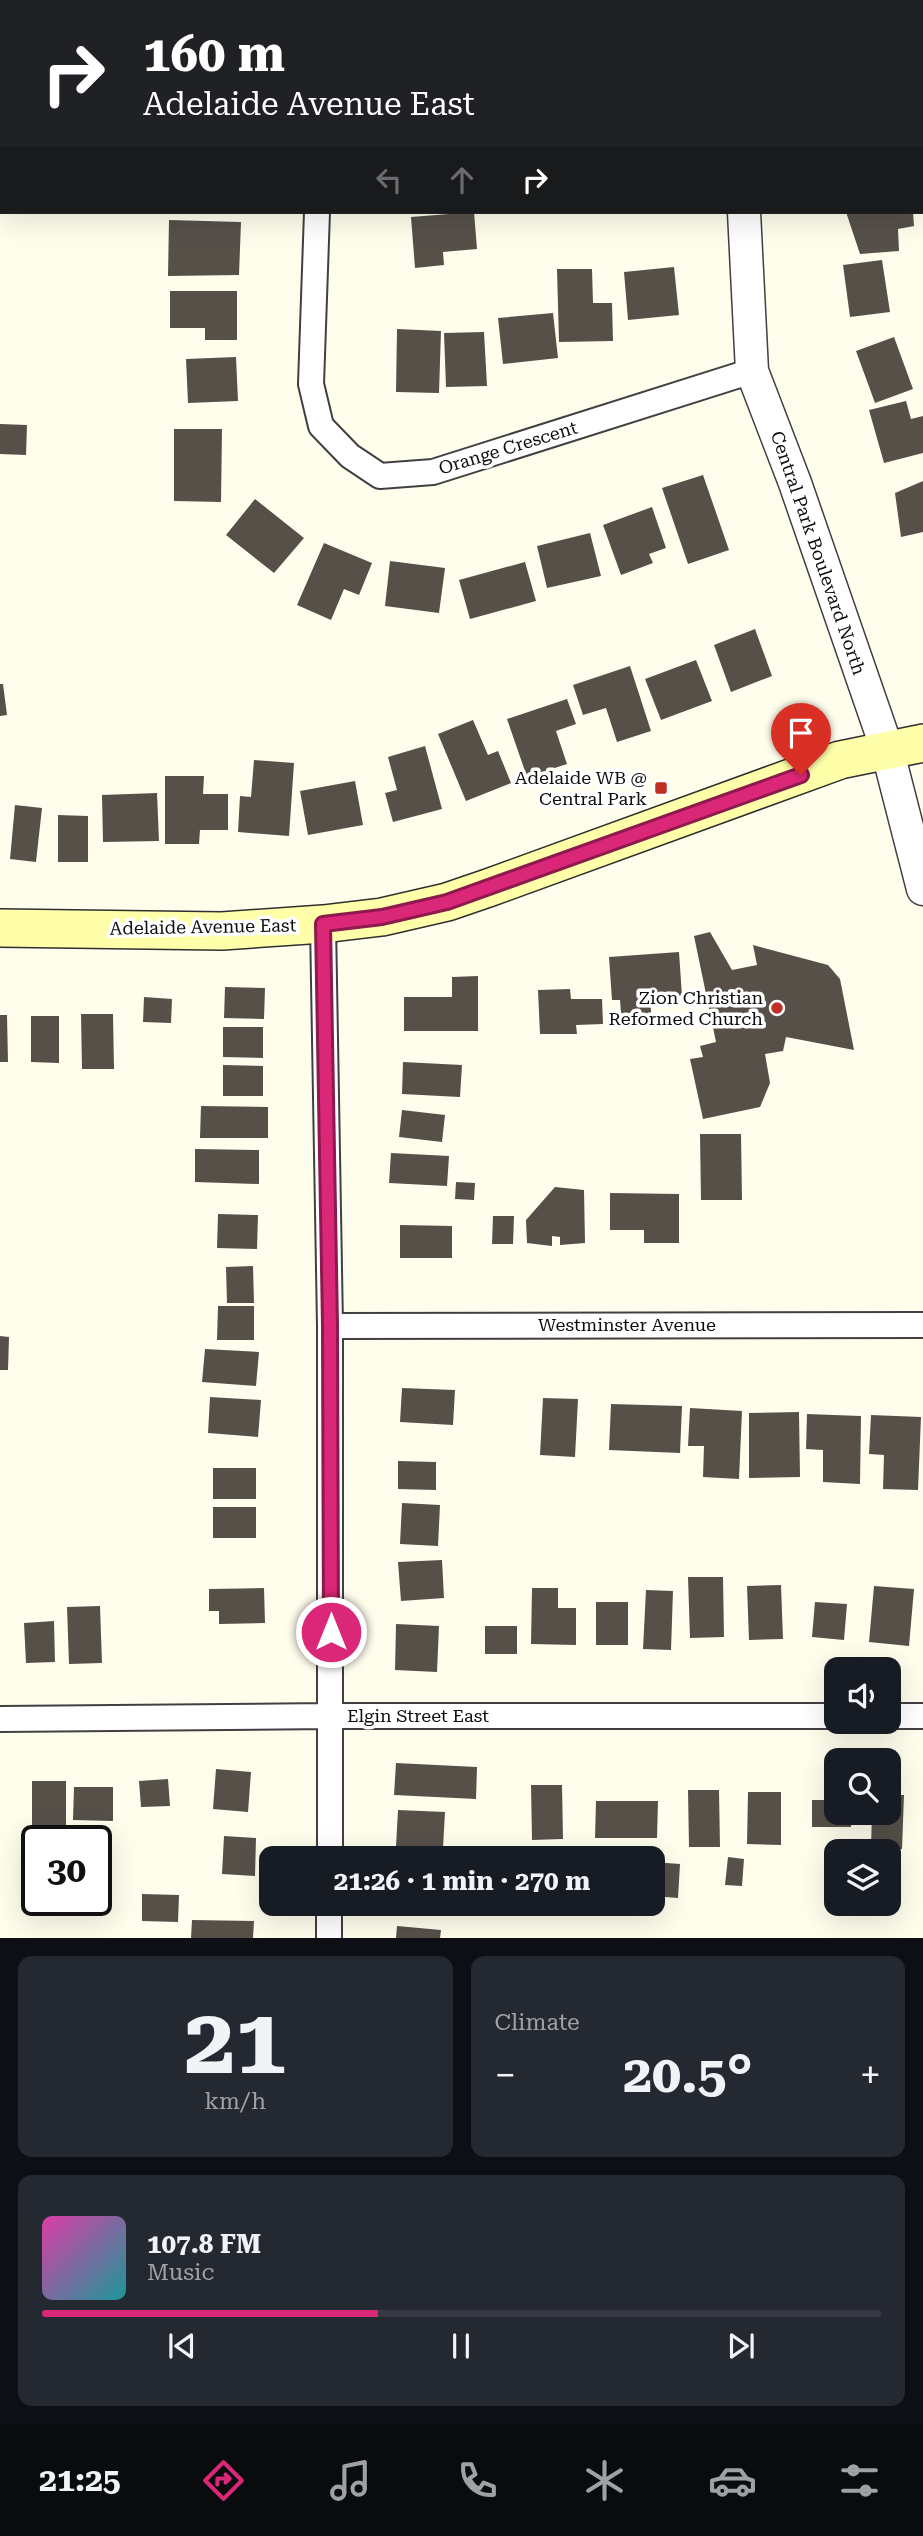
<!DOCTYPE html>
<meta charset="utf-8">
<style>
:root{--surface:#171b24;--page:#242831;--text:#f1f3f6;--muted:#9ea1a6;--line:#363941;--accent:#db2777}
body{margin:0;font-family:"Roboto Serif",serif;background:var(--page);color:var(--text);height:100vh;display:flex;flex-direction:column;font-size:26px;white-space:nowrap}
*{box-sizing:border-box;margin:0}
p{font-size:23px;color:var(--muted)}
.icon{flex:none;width:38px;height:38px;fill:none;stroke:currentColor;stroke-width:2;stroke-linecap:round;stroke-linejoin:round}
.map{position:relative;height:1938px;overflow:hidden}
.panel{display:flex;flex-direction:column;gap:18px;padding:18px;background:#0d0f14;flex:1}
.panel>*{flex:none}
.banner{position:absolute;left:0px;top:0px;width:924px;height:214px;box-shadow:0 7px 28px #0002;background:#202124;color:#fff;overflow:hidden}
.buttons{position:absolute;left:824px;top:1657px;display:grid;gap:14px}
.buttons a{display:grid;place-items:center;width:77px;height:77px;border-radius:14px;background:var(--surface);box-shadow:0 7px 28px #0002;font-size:35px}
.speed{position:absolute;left:21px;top:1825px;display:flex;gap:14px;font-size:35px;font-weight:700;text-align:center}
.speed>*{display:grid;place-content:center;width:91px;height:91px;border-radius:50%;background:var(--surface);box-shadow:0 7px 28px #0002;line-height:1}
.speed .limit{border:4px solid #111;border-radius:10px;background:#fff;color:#111}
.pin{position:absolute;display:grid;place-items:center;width:60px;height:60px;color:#fff;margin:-72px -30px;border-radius:50% 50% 50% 0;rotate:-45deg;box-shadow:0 0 7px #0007}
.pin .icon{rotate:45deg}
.me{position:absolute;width:77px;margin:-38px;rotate:0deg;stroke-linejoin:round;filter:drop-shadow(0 0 5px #0008)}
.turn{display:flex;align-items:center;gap:24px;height:147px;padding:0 28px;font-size:32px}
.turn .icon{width:91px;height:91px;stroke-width:2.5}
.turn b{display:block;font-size:49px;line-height:60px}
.lanes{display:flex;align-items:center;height:66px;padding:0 28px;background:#0003;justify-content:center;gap:35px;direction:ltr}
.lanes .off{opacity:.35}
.big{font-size:52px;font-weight:700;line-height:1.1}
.panel .tile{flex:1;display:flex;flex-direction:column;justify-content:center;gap:10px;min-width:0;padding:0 24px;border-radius:14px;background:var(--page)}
.panel .dial{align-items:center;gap:0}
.dial b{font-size:91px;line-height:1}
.song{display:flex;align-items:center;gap:21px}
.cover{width:84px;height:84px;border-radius:10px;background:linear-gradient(135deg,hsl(320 70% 55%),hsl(180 70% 35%))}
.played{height:7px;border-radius:4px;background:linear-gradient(90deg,var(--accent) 40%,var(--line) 40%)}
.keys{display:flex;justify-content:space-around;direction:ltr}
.heat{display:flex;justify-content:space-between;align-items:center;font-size:38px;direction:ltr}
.panel .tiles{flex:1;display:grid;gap:18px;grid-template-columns:1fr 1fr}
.tile:last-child{grid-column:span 2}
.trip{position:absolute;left:259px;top:1846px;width:406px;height:70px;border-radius:14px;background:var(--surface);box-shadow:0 7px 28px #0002;font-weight:700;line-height:70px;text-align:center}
.tab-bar{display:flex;height:112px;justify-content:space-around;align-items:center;background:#090b0e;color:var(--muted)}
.tab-bar .icon{width:49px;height:49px}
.tab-bar .current{color:var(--accent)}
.tab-bar b{font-size:32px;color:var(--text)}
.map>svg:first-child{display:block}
</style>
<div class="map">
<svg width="923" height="1938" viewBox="0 0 923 1938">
<rect width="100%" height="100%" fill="#fffeed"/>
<path fill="#565049" d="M 474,212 L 477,249 L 443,252 L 444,265 L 415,268 L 411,217 Z
M 846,212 L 913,212 L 914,226 L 898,229 L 899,251 L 860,254 Z
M 169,220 L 241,222 L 239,275 L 168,276 Z
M 882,260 L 890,312 L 850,317 L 843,265 Z
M 674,267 L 679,315 L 628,320 L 624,272 Z
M 557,269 L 592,269 L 593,303 L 612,303 L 613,341 L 559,342 Z
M 170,291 L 237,291 L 237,340 L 205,340 L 205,328 L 170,328 Z
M 553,313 L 558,358 L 503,364 L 498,318 Z
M 397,329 L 441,331 L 439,393 L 396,392 Z
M 484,332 L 487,386 L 446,387 L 444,333 Z
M 894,337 L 913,389 L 875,403 L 856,351 Z
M 236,357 L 238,401 L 188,403 L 186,359 Z
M 906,401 L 911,419 L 923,416 L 923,453 L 884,463 L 869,410 Z
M 0,424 L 27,425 L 26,455 L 0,454 Z
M 174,429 L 222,429 L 221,502 L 174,501 Z
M 703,475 L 729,550 L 688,564 L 662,488 Z
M 923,481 L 923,532 L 901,537 L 895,493 Z
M 255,499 L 304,538 L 274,573 L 226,535 Z
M 652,507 L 666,548 L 649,554 L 653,563 L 621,575 L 603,525 Z
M 590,533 L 601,576 L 547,588 L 537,546 Z
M 324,543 L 372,563 L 359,595 L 344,589 L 331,620 L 297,605 Z
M 390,561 L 445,568 L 439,613 L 385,606 Z
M 525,562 L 536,601 L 470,619 L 459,580 Z
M 755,629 L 772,676 L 731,692 L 714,645 Z
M 696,660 L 712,701 L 661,720 L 645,679 Z
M 630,666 L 651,731 L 617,742 L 606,708 L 583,715 L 573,685 Z
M 0,684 L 3,684 L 7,715 L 0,716 Z
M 567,699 L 576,724 L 556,731 L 567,764 L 527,777 L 507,719 Z
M 473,720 L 488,755 L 498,751 L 511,783 L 466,801 L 438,734 Z
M 425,746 L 442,809 L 393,822 L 385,793 L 397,790 L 388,757 Z
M 254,760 L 294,763 L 289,836 L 238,832 L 240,796 L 251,797 Z
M 165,776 L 204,776 L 203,794 L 228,794 L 228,830 L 200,830 L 199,844 L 165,844 Z
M 355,781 L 363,825 L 308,835 L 300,791 Z
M 157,793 L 159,841 L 103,842 L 102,795 Z
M 15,805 L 42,808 L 36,862 L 10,859 Z
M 58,815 L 88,816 L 88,862 L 58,862 Z
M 710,932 L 732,970 L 757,965 L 753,945 L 828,965 L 840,979 L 854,1050 L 786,1037 L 783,1051 L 765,1054 L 770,1083 L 760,1107 L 703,1119 L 690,1059 L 703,1057 L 700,1046 L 716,1042 L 694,936 Z
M 679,952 L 682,996 L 650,999 L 652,1024 L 622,1026 L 620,1000 L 612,1000 L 609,957 Z
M 478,976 L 478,1031 L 404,1031 L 404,997 L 452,997 L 452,977 Z
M 225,987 L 265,988 L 264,1019 L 224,1018 Z
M 570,989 L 571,999 L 602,999 L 603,1024 L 576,1025 L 577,1034 L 540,1034 L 538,990 Z
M 144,997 L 172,999 L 171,1023 L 143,1022 Z
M 81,1014 L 113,1014 L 114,1069 L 82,1069 Z
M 0,1015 L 7,1015 L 8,1062 L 0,1062 Z
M 31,1016 L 59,1016 L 59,1063 L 31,1062 Z
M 223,1027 L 263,1027 L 263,1058 L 223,1057 Z
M 403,1062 L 462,1065 L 460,1097 L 402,1094 Z
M 223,1065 L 263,1066 L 263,1096 L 223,1096 Z
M 201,1106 L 268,1107 L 268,1138 L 200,1138 Z
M 402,1110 L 445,1115 L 442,1142 L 399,1137 Z
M 700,1134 L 741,1134 L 742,1200 L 701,1200 Z
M 195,1149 L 259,1150 L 259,1184 L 195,1182 Z
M 391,1153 L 449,1156 L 447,1186 L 389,1183 Z
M 456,1182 L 475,1183 L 474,1200 L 455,1199 Z
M 555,1187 L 584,1190 L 585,1243 L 560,1245 L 560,1237 L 552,1236 L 552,1246 L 527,1243 L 526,1220 Z
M 610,1193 L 679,1194 L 679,1243 L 644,1243 L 644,1230 L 610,1230 Z
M 218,1214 L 258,1215 L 257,1249 L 217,1248 Z
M 493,1216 L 514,1216 L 513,1244 L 492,1244 Z
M 400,1225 L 452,1226 L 452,1258 L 400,1258 Z
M 253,1266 L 254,1303 L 227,1303 L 226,1267 Z
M 218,1306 L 254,1306 L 254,1340 L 217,1340 Z
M 0,1336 L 9,1337 L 8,1370 L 0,1370 Z
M 205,1349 L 259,1352 L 256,1386 L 202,1382 Z
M 402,1388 L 455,1390 L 453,1425 L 400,1422 Z
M 210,1397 L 261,1400 L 258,1437 L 208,1433 Z
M 543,1398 L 578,1399 L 575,1457 L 540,1455 Z
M 611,1404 L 682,1406 L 680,1453 L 609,1450 Z
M 690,1408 L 742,1411 L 739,1479 L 703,1477 L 704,1446 L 688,1446 Z
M 799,1412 L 800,1477 L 749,1478 L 749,1413 Z
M 807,1414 L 861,1416 L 860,1484 L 823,1482 L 823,1450 L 806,1449 Z
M 871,1415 L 921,1417 L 918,1490 L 883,1489 L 884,1455 L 869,1454 Z
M 398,1461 L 436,1462 L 436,1490 L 398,1489 Z
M 213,1468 L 256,1468 L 256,1499 L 213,1499 Z
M 402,1503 L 440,1505 L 438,1546 L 400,1544 Z
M 213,1507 L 256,1507 L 256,1538 L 213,1538 Z
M 442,1560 L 444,1598 L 401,1601 L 398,1562 Z
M 688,1577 L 723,1577 L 724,1637 L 690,1638 Z
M 781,1585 L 783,1639 L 749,1640 L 747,1586 Z
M 874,1586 L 914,1589 L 909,1646 L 869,1642 Z
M 264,1588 L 265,1623 L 219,1624 L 219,1611 L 209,1611 L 209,1589 Z
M 532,1588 L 558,1588 L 558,1608 L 576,1608 L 576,1645 L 531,1644 Z
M 646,1590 L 673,1591 L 671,1650 L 643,1649 Z
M 596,1602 L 628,1602 L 628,1645 L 596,1645 Z
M 815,1602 L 847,1604 L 844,1640 L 812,1637 Z
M 100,1606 L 102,1663 L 69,1664 L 67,1607 Z
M 54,1621 L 55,1662 L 26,1663 L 24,1623 Z
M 396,1624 L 439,1626 L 437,1672 L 395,1670 Z
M 485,1626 L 517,1626 L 517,1654 L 485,1654 Z
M 396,1763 L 477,1767 L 476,1799 L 394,1795 Z
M 216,1769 L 251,1772 L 248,1812 L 213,1809 Z
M 168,1779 L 170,1806 L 141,1807 L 139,1781 Z
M 32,1781 L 66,1781 L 66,1832 L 32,1831 Z
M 531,1785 L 562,1785 L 563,1839 L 532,1840 Z
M 74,1787 L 113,1787 L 113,1821 L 73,1820 Z
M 688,1790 L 719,1790 L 720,1847 L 689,1847 Z
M 748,1792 L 781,1792 L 781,1845 L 747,1844 Z
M 889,1795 L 904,1795 L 902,1849 L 871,1847 L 872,1813 L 889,1813 Z
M 812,1800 L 836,1800 L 836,1813 L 852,1813 L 851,1827 L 812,1827 Z
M 596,1801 L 658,1801 L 657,1838 L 595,1838 Z
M 398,1810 L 445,1812 L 443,1848 L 396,1846 Z
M 224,1836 L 256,1838 L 255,1876 L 222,1874 Z
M 728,1857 L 744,1859 L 742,1886 L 725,1885 Z
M 653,1862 L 680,1864 L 678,1898 L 653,1896 Z
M 142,1894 L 179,1895 L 178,1922 L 142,1921 Z
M 192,1920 L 254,1921 L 253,1938 L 191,1938 Z
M 397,1926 L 441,1930 L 440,1938 L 396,1938 Z"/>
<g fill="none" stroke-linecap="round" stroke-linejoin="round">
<g stroke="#404040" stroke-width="28">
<path id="minor" d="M 323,2 L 324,0
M 317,212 L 311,384 L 321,426 L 350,456 L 380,476 L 433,472 L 752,371
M 323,924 L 330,1326 L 330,1858
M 330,1326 L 923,1325
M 889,1716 L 923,1716
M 0,1719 L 331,1716 L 836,1716
M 329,1938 L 329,1904"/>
</g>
<g stroke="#404040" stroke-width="35">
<path id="tertiary" d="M 742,2 L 742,0
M 744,212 L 752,371 L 795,483 L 887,749 L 923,889"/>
</g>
<g stroke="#2f2f2f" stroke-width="40">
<path id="secondary" d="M 0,928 L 222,931 L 323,924 L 382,917 L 447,902 L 488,888 L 840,760 L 923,743"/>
</g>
<use href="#minor" stroke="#fff" stroke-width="24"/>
<use href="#tertiary" stroke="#fff" stroke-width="32"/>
<use href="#secondary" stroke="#feffa8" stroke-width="37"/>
</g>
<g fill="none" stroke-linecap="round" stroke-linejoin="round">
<g stroke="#8e194d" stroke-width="18">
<path id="route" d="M 331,1632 L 330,1325 L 323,924 L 382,917 L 447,902 L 801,775"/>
</g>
<use href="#route" stroke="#db2777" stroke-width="12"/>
</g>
<g fill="#bf2f23" stroke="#fff" stroke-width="2.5">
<rect x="654" y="781" width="14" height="14" rx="3.5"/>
<circle cx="777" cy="1008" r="7"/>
</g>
<g text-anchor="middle" stroke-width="7" stroke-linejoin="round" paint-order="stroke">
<g font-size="18" fill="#0d0d0d" stroke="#fff">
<text transform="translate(508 448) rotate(-17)" y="6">Orange Crescent</text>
<text transform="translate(818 553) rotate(71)" y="6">Central Park Boulevard North</text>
<text transform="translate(203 927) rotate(-1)" y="6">Adelaide Avenue East</text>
<text x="627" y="1331">Westminster Avenue</text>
<text x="418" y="1722">Elgin Street East</text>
</g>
<g font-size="18" fill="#0d0d0d" stroke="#fff" text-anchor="end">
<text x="647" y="784">Adelaide WB @<tspan x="647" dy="21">Central Park</tspan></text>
<text x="763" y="1004">Zion Christian<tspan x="763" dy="21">Reformed Church</tspan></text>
</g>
</g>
</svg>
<div class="buttons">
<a><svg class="icon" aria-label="sound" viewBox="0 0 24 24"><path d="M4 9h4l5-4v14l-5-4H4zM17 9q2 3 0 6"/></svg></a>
<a><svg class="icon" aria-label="search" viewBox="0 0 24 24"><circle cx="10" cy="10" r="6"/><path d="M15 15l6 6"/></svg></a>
<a><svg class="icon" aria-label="layers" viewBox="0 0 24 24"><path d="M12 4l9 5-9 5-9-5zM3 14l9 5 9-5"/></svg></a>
</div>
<div class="speed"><div class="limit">30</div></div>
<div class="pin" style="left:801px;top:775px;background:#d93025"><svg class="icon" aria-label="arrive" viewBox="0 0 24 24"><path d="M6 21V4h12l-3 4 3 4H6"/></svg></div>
<svg class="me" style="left:331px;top:1632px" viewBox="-20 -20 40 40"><circle r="17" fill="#db2777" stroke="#fff" stroke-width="3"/><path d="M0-11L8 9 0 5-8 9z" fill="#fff"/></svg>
<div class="trip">21:26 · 1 min · 270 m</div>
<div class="banner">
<div class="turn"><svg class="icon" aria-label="right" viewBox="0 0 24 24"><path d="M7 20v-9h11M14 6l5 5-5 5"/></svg><div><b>160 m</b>Adelaide Avenue East</div></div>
<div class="lanes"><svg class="icon off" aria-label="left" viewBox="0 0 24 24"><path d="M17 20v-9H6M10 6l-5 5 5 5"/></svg><svg class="icon off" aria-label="ahead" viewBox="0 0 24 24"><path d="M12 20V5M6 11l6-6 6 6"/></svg><svg class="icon" aria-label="right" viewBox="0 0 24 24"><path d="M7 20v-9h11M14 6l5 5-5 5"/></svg></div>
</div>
</div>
<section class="panel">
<div class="tiles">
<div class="tile dial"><b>21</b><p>km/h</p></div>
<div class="tile"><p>Climate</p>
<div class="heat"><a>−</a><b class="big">20.5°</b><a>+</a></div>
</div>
<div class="tile">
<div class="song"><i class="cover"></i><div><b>107.8 FM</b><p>Music</p></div></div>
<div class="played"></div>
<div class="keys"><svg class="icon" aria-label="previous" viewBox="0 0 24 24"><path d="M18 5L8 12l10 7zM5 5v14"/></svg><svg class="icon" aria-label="pause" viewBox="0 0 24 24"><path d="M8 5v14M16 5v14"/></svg><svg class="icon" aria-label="next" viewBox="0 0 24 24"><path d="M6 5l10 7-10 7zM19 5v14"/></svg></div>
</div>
</div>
</section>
<nav class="tab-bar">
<b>21:25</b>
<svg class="icon current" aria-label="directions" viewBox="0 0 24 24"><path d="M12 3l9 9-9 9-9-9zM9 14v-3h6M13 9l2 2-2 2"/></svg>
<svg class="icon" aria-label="music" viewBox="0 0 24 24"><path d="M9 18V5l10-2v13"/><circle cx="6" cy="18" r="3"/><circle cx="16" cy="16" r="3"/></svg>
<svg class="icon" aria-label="phone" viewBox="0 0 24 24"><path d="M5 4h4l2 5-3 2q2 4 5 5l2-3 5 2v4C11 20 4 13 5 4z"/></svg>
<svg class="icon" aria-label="climate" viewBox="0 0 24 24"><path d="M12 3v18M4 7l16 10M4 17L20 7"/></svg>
<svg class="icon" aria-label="car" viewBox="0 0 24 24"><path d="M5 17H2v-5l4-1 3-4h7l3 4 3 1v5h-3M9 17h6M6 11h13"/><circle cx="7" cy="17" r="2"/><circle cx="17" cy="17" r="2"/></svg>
<svg class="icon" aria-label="filters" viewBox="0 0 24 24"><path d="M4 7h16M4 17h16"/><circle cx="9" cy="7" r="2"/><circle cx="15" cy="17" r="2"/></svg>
</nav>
